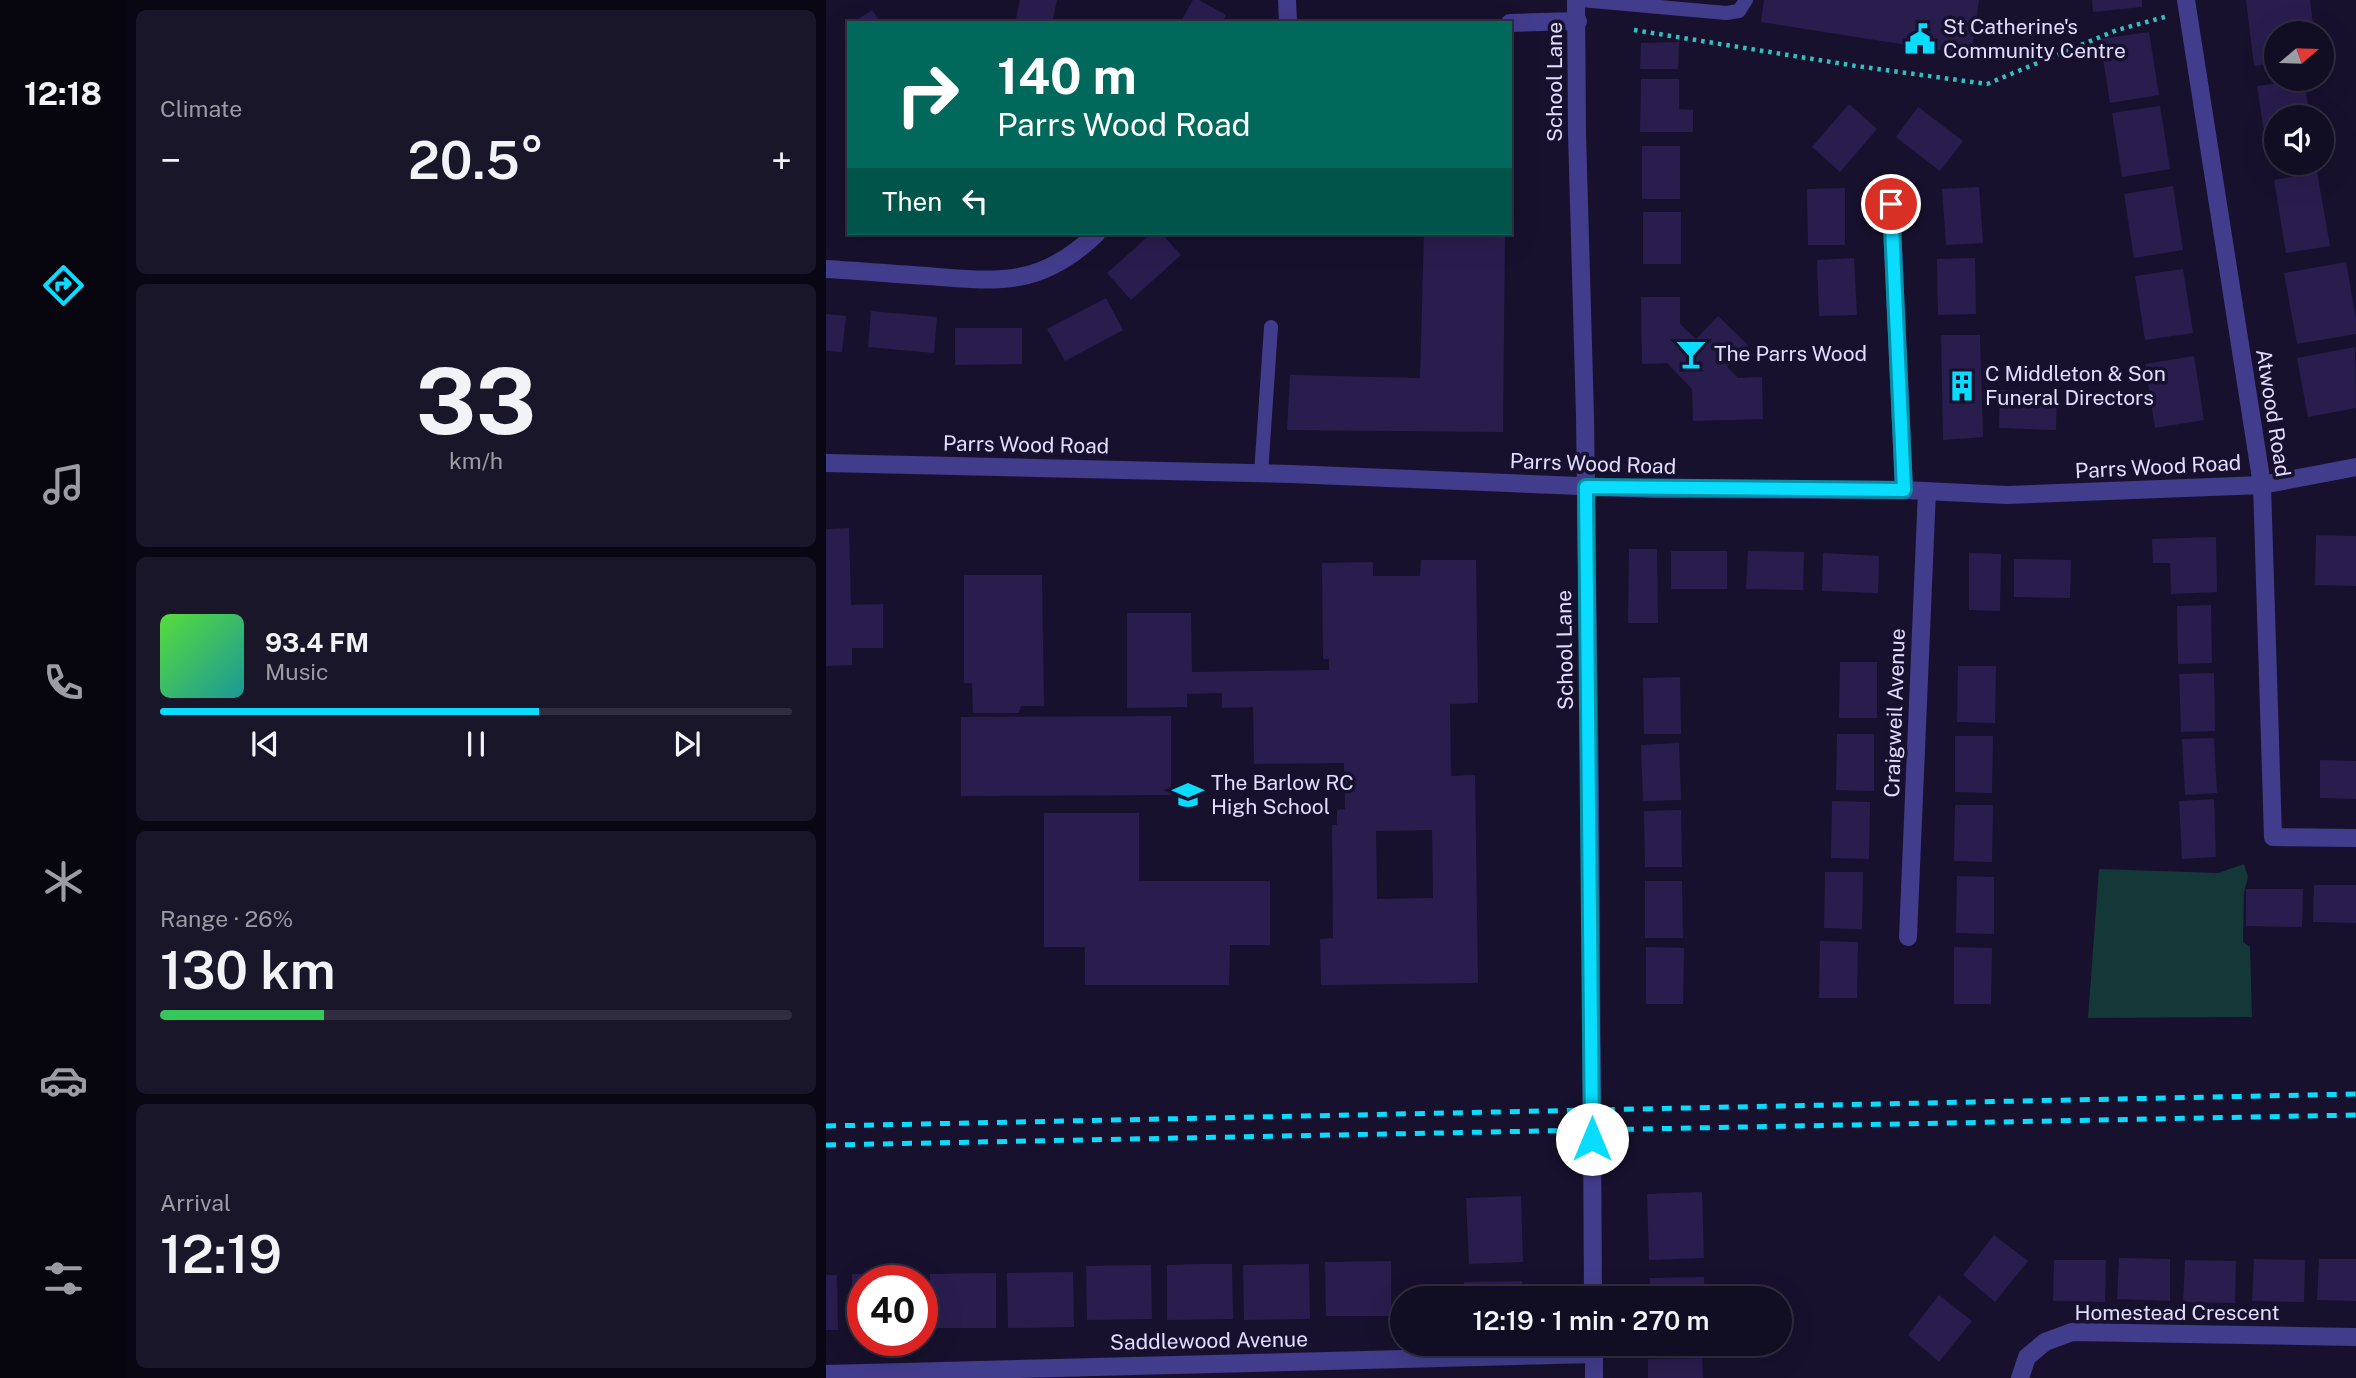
<!DOCTYPE html>
<meta charset="utf-8">
<style>
:root{--surface:#110d22;--page:#1a162a;--text:#f1f3f6;--muted:#9c9ca5;--line:#302d40;--accent:#09dcff}
body{margin:0;font-family:"Public Sans",sans-serif;background:var(--page);color:var(--text);height:100vh;display:flex;flex-direction:column;font-size:26px;white-space:nowrap}
*{box-sizing:border-box;margin:0}
p{font-size:23px;color:var(--muted)}
.icon{flex:none;width:38px;height:38px;fill:none;stroke:currentColor;stroke-width:2;stroke-linecap:round;stroke-linejoin:round}
.map{position:relative;flex:1;overflow:hidden}
.side{display:flex;flex-direction:column;gap:10px;padding:10px;background:#090713;width:700px}
.side>*{flex:none}
.banner{position:absolute;left:21px;top:21px;width:665px;height:214px;border-radius:0px;box-shadow:0 7px 28px #0002,0 0 0 2px var(--line);background:#00695c;color:#fff;overflow:hidden}
.needle{width:46px;rotate:71deg}
.tools{position:absolute;left:1438px;top:21px;display:grid;gap:14px}
.tools a{display:grid;place-items:center;width:70px;height:70px;border-radius:50%;background:var(--surface);box-shadow:0 7px 28px #0002,0 0 0 2px var(--line);font-size:35px}
.speed{position:absolute;left:21px;top:1265px;display:flex;gap:14px;font-size:35px;font-weight:700;text-align:center}
.speed>*{display:grid;place-content:center;width:91px;height:91px;border-radius:50%;background:var(--surface);box-shadow:0 7px 28px #0002,0 0 0 2px var(--line);line-height:1}
.speed .limit{border:10px solid #d22;background:#fff;color:#111}
.pin{position:absolute;display:grid;place-items:center;width:60px;height:60px;color:#fff;margin:-30px;border:4px solid #fff;border-radius:50%;box-shadow:0 2px 7px #0007}
.me{position:absolute;width:77px;margin:-38px;rotate:0deg;stroke-linejoin:round;filter:drop-shadow(0 0 5px #0008)}
.turn{display:flex;align-items:center;gap:24px;height:147px;padding:0 35px;font-size:32px}
.turn .icon{width:91px;height:91px;stroke-width:2.5}
.turn b{display:block;font-size:49px;line-height:60px}
.then{display:flex;align-items:center;height:66px;padding:0 35px;background:#0003;gap:14px;font-size:26px}
.big{font-size:52px;font-weight:600;line-height:1.1}
.side .card{flex:1;display:flex;flex-direction:column;justify-content:center;gap:10px;min-width:0;padding:0 24px;border-radius:10px;background:var(--page)}
.side .dial{align-items:center;gap:0}
.dial b{font-size:91px;line-height:1}
.song{display:flex;align-items:center;gap:21px}
.cover{width:84px;height:84px;border-radius:10px;background:linear-gradient(135deg,hsl(110 70% 55%),hsl(180 70% 35%))}
.played{height:7px;border-radius:4px;background:linear-gradient(90deg,var(--accent) 60%,var(--line) 60%)}
.keys{display:flex;justify-content:space-around;direction:ltr}
.heat{display:flex;justify-content:space-between;align-items:center;font-size:38px;direction:ltr}
.charge{height:10px;border-radius:5px;background:linear-gradient(90deg,#34c759 26%,var(--line) 0)}
.trip{position:absolute;left:564px;top:1286px;width:402px;height:70px;border-radius:35px;background:var(--surface);box-shadow:0 7px 28px #0002,0 0 0 2px var(--line);font-weight:600;line-height:70px;text-align:center}
main{display:flex;flex:1;min-height:0}
.dock{display:flex;flex-direction:column;width:126px;justify-content:space-around;align-items:center;background:#07050e;color:var(--muted)}
.dock .icon{width:49px;height:49px}
.dock .selected{color:var(--accent)}
.dock b{font-size:32px;color:var(--text)}
.map>svg:first-child{display:block}
</style>
<main>
<nav class="dock">
<b>12:18</b>
<svg class="icon selected" aria-label="directions" viewBox="0 0 24 24"><path d="M12 3l9 9-9 9-9-9zM9 14v-3h6M13 9l2 2-2 2"/></svg>
<svg class="icon" aria-label="music" viewBox="0 0 24 24"><path d="M9 18V5l10-2v13"/><circle cx="6" cy="18" r="3"/><circle cx="16" cy="16" r="3"/></svg>
<svg class="icon" aria-label="phone" viewBox="0 0 24 24"><path d="M5 4h4l2 5-3 2q2 4 5 5l2-3 5 2v4C11 20 4 13 5 4z"/></svg>
<svg class="icon" aria-label="climate" viewBox="0 0 24 24"><path d="M12 3v18M4 7l16 10M4 17L20 7"/></svg>
<svg class="icon" aria-label="car" viewBox="0 0 24 24"><path d="M5 17H2v-5l4-1 3-4h7l3 4 3 1v5h-3M9 17h6M6 11h13"/><circle cx="7" cy="17" r="2"/><circle cx="17" cy="17" r="2"/></svg>
<svg class="icon" aria-label="filters" viewBox="0 0 24 24"><path d="M4 7h16M4 17h16"/><circle cx="9" cy="7" r="2"/><circle cx="15" cy="17" r="2"/></svg>
</nav>
<section class="side">
<div class="card"><p>Climate</p>
<div class="heat"><a>−</a><b class="big">20.5°</b><a>+</a></div>
</div>
<div class="card dial"><b>33</b><p>km/h</p></div>
<div class="card">
<div class="song"><i class="cover"></i><div><b>93.4 FM</b><p>Music</p></div></div>
<div class="played"></div>
<div class="keys"><svg class="icon" aria-label="previous" viewBox="0 0 24 24"><path d="M18 5L8 12l10 7zM5 5v14"/></svg><svg class="icon" aria-label="pause" viewBox="0 0 24 24"><path d="M8 5v14M16 5v14"/></svg><svg class="icon" aria-label="next" viewBox="0 0 24 24"><path d="M6 5l10 7-10 7zM19 5v14"/></svg></div>
</div>
<div class="card"><p>Range · 26%</p><b class="big">130 km</b><div class="charge"></div></div>
<div class="card"><p>Arrival</p><b class="big">12:19</b></div>
</section>
<div class="map">
<svg width="1530" height="1378" viewBox="0 0 1530 1378">
<rect width="100%" height="100%" fill="#17112d"/>
<path fill="#143737" d="M 1418,864 L 1422,877 L 1418,892 L 1417,942 L 1424,947 L 1426,1017 L 1262,1018 L 1273,869 L 1392,873 Z"/>
<path fill="#291d4e" fill-rule="evenodd" d="M 194,0 L 231,0 L 226,23 L 189,23 Z
M 367,0 L 373,0 L 400,15 L 396,23 L 354,23 Z
M 938,0 L 1153,0 L 1145,55 L 935,22 Z
M 1266,0 L 1316,0 L 1316,7 L 1267,12 Z
M 1420,0 L 1484,0 L 1488,33 L 1451,33 L 1451,63 L 1428,66 Z
M 46,10 L 55,23 L 26,23 Z
M 1323,32 L 1333,95 L 1284,103 L 1274,39 Z
M 853,42 L 852,69 L 814,69 L 815,43 Z
M 815,79 L 853,79 L 853,109 L 867,110 L 867,132 L 814,132 Z
M 1478,79 L 1484,117 L 1451,117 L 1451,158 L 1442,159 L 1431,86 Z
M 1023,104 L 1051,129 L 1014,172 L 986,147 Z
M 1334,106 L 1344,169 L 1296,177 L 1286,113 Z
M 1092,107 L 1137,141 L 1114,171 L 1070,137 Z
M 816,146 L 854,146 L 854,199 L 816,199 Z
M 1491,172 L 1504,246 L 1460,253 L 1448,180 Z
M 1347,186 L 1357,250 L 1308,258 L 1298,194 Z
M 1153,187 L 1157,243 L 1120,245 L 1116,189 Z
M 1019,188 L 1019,245 L 982,245 L 981,189 Z
M 817,212 L 855,212 L 855,264 L 817,264 Z
M 326,233 L 335,233 L 355,255 L 305,300 L 281,273 Z
M 598,233 L 679,233 L 677,432 L 461,430 L 464,375 L 594,378 Z
M 1028,258 L 1031,315 L 993,316 L 991,260 Z
M 1149,258 L 1150,314 L 1112,315 L 1111,259 Z
M 1520,262 L 1530,319 L 1530,334 L 1471,344 L 1458,273 Z
M 1357,269 L 1367,333 L 1319,340 L 1309,276 Z
M 815,297 L 854,297 L 854,324 L 870,339 L 892,316 L 922,345 L 901,367 L 912,378 L 936,377 L 937,419 L 867,421 L 866,389 L 841,363 L 816,364 Z
M 280,298 L 297,330 L 239,361 L 221,329 Z
M 45,311 L 111,317 L 108,353 L 42,347 Z
M 0,314 L 20,316 L 16,352 L 0,351 Z
M 129,328 L 196,328 L 196,364 L 129,365 Z
M 1115,335 L 1154,335 L 1157,437 L 1117,440 Z
M 1529,347 L 1530,408 L 1482,417 L 1471,358 Z
M 1368,356 L 1378,420 L 1329,428 L 1319,364 Z
M 1174,390 L 1231,392 L 1230,430 L 1173,428 Z
M 23,528 L 25,605 L 57,604 L 57,648 L 26,648 L 26,665 L 0,666 L 0,529 Z
M 1490,535 L 1530,536 L 1530,586 L 1489,585 Z
M 1390,537 L 1391,592 L 1345,594 L 1344,563 L 1327,563 L 1326,539 Z
M 803,549 L 831,549 L 832,623 L 802,623 Z
M 845,551 L 901,551 L 901,589 L 845,589 Z
M 922,551 L 978,552 L 977,590 L 920,589 Z
M 997,553 L 1053,556 L 1052,593 L 996,591 Z
M 1143,553 L 1175,554 L 1174,611 L 1143,610 Z
M 1188,559 L 1245,560 L 1244,598 L 1188,597 Z
M 595,560 L 650,560 L 652,703 L 624,704 L 625,776 L 649,775 L 652,983 L 495,985 L 494,939 L 507,938 L 506,825 L 511,825 L 511,810 L 519,809 L 518,763 L 428,764 L 427,707 L 396,708 L 396,693 L 361,694 L 361,707 L 301,708 L 301,613 L 365,613 L 366,672 L 503,670 L 503,659 L 497,659 L 496,563 L 547,562 L 547,576 L 594,576 ZM 606,830 L 607,898 L 551,899 L 550,831 Z
M 138,575 L 216,575 L 218,706 L 195,706 L 193,713 L 147,713 L 146,683 L 138,683 Z
M 1385,605 L 1386,663 L 1352,664 L 1351,606 Z
M 1014,662 L 1051,662 L 1051,718 L 1013,718 Z
M 1132,666 L 1170,666 L 1169,723 L 1131,722 Z
M 1388,673 L 1389,731 L 1355,732 L 1353,674 Z
M 854,677 L 855,734 L 818,734 L 817,678 Z
M 345,716 L 345,795 L 135,796 L 135,717 Z
M 1011,734 L 1048,734 L 1048,791 L 1010,790 Z
M 1129,736 L 1167,736 L 1166,793 L 1129,792 Z
M 1388,738 L 1391,793 L 1359,795 L 1356,739 Z
M 853,743 L 855,800 L 817,801 L 815,745 Z
M 1494,760 L 1530,761 L 1530,799 L 1494,798 Z
M 1388,799 L 1390,857 L 1356,859 L 1353,801 Z
M 1006,801 L 1044,802 L 1043,859 L 1005,858 Z
M 1129,805 L 1167,805 L 1166,862 L 1128,861 Z
M 855,810 L 856,867 L 819,867 L 818,811 Z
M 218,813 L 313,813 L 313,881 L 444,881 L 444,945 L 404,945 L 403,985 L 259,985 L 259,947 L 218,947 Z
M 999,872 L 1037,872 L 1036,929 L 998,928 Z
M 1131,876 L 1168,877 L 1168,934 L 1130,933 Z
M 819,881 L 856,881 L 857,938 L 819,938 Z
M 1488,885 L 1530,885 L 1530,923 L 1487,922 Z
M 1420,889 L 1477,889 L 1476,927 L 1420,926 Z
M 994,941 L 1032,942 L 1031,998 L 993,998 Z
M 820,947 L 858,948 L 857,1004 L 820,1004 Z
M 1128,947 L 1166,948 L 1165,1004 L 1128,1004 Z
M 876,1192 L 878,1258 L 823,1260 L 821,1194 Z
M 695,1196 L 697,1262 L 643,1264 L 640,1198 Z
M 1168,1235 L 1202,1261 L 1169,1302 L 1137,1275 Z
M 1293,1258 L 1344,1259 L 1344,1301 L 1291,1299 Z
M 1428,1259 L 1479,1260 L 1478,1302 L 1426,1301 Z
M 1493,1259 L 1530,1259 L 1530,1301 L 1491,1300 Z
M 1228,1260 L 1280,1260 L 1279,1302 L 1227,1301 Z
M 1359,1260 L 1410,1261 L 1409,1303 L 1357,1302 Z
M 565,1261 L 565,1316 L 500,1316 L 499,1262 Z
M 373,1264 L 406,1264 L 407,1319 L 341,1320 L 341,1265 Z
M 483,1264 L 484,1319 L 418,1320 L 417,1265 Z
M 325,1265 L 326,1319 L 261,1320 L 260,1266 Z
M 247,1272 L 248,1327 L 182,1328 L 181,1273 Z
M 170,1273 L 170,1328 L 105,1328 L 104,1274 Z
M 26,1274 L 92,1274 L 92,1281 L 37,1281 L 37,1329 L 27,1329 Z
M 0,1275 L 11,1275 L 12,1330 L 0,1330 Z
M 878,1277 L 879,1298 L 824,1298 L 824,1278 Z
M 696,1281 L 696,1298 L 638,1298 L 638,1282 Z
M 1113,1295 L 1146,1321 L 1113,1362 L 1082,1335 Z
M 876,1358 L 877,1378 L 822,1378 L 822,1359 Z"/>
<g fill="none" stroke-linecap="round" stroke-linejoin="round">
<path stroke="#2fc1be" stroke-width="4.5" stroke-dasharray="3.5 5" stroke-linecap="butt" d="M 808,30 L 1030,66 L 1161,84 L 1291,30 L 1339,17"/>
<path stroke="#423c8c" stroke-width="14" d="M 755,0 L 900,13 L 913,11 L 920,0
M 435,474 L 445,327"/>
<path stroke="#423c8c" stroke-width="18" d="M 461,0 L 462,23
M 1360,0 L 1436,485 L 1447,837 L 1530,838
M 684,23 L 752,21
M 1065,204 L 1078,490
M 0,269 C 34,271 68,274 102,276 C 173,282 216,287 271,233
M 1082,937 L 1101,491
M 0,1374 L 768,1354
M 1194,1378 L 1201,1357 L 1219,1342 L 1246,1332 L 1530,1337"/>
<path stroke="#423c8c" stroke-width="18" d="M 750,0 L 751,133 L 759,416 L 764,793 L 767,1298
M 0,463 L 465,474 L 827,489 L 1078,490 L 1181,495 L 1436,485 L 1530,467
M 768,1344 L 768,1378"/>
<path stroke="#09dcff" stroke-width="5" stroke-dasharray="10 9" stroke-linecap="butt" d="M 0,1126 L 1530,1094
M 0,1145 L 1530,1115"/>
</g>
<g fill="none" stroke-linecap="round" stroke-linejoin="round">
<g stroke="#068fa6" stroke-width="18">
<path id="route" d="M 766,1139 L 760,487 L 1078,490 L 1065,204"/>
</g>
<use href="#route" stroke="#09dcff" stroke-width="12"/>
</g>
<defs>
<g id="civic-bare" transform="scale(2.415)"><path d="M-.6-6.5H3V-4.5H.6V-3L4-1V1h2V6H-6V1h2V-1L-.6-3ZM-1.2 2.5V6h2.4V2.5Z" fill="#09dcff" stroke="#17112d" stroke-width="2.5" paint-order="stroke"/></g>
<g id="bar-bare" transform="scale(2.415)"><path d="M-6-5H6L.8 .8V4.5H3.5V6h-7V4.5H-.8V.8Z" fill="#09dcff" stroke="#17112d" stroke-width="2.5" paint-order="stroke"/></g>
<g id="building-bare" transform="scale(2.415)"><path d="M-4-6H4V6H1V3H-1V6H-4ZM-2.5-4.3h1.7v1.8h-1.7ZM.8-4.3h1.7v1.8H.8ZM-2.5-1h1.7V.8h-1.7ZM.8-1h1.7V.8H.8Z" fill="#09dcff" stroke="#17112d" stroke-width="2.5" paint-order="stroke"/></g>
<g id="school-bare" transform="scale(2.415)"><path d="M0-5L7-2L0 1L-7-2ZM-4 1L0 2.5L4 1V4Q0 6-4 4Z" fill="#09dcff" stroke="#17112d" stroke-width="2.5" paint-order="stroke"/></g>
</defs>
<g fill-rule="evenodd">
<use href="#civic-bare" x="1094" y="39"/>
<use href="#bar-bare" x="865" y="354"/>
<use href="#building-bare" x="1136" y="386"/>
<use href="#school-bare" x="362" y="795"/>
</g>
<g text-anchor="middle" stroke-width="7" stroke-linejoin="round" paint-order="stroke">
<g font-size="21" fill="#e2ddff" stroke="#17112d" text-anchor="start">
<text x="1117" y="34">St Catherine's<tspan x="1117" dy="24">Community Centre</tspan></text>
<text x="888" y="361">The Parrs Wood</text>
<text x="1159" y="381">C Middleton &amp; Son<tspan x="1159" dy="24">Funeral Directors</tspan></text>
<text x="385" y="790">The Barlow RC<tspan x="385" dy="24">High School</tspan></text>
</g>
<g font-size="21" fill="#e2ddff" stroke="#17112d">
<text transform="translate(729 82) rotate(-90)" y="7">School Lane</text>
<text transform="translate(1447 413) rotate(81)" y="7">Atwood Road</text>
<text transform="translate(200 445) rotate(1)" y="7">Parrs Wood Road</text>
<text transform="translate(767 464) rotate(2)" y="7">Parrs Wood Road</text>
<text transform="translate(1332 467) rotate(-3)" y="7">Parrs Wood Road</text>
<text transform="translate(739 650) rotate(-91)" y="7">School Lane</text>
<text transform="translate(1069 713) rotate(-88)" y="7">Craigweil Avenue</text>
<text x="1351" y="1320">Homestead Crescent</text>
<text transform="translate(383 1341) rotate(-1)" y="7">Saddlewood Avenue</text>
</g>
</g>
</svg>
<div class="tools">
<a><svg class="needle" viewBox="-14 -14 28 28"><path d="M0-13l5 13h-10z" fill="#e53935"/><path d="M0 13l5-13h-10z" fill="#9c9ca5"/></svg></a>
<a><svg class="icon" aria-label="sound" viewBox="0 0 24 24"><path d="M4 9h4l5-4v14l-5-4H4zM17 9q2 3 0 6"/></svg></a>
</div>
<div class="speed"><div class="limit">40</div></div>
<div class="pin" style="left:1065px;top:204px;background:#d93025"><svg class="icon" aria-label="arrive" viewBox="0 0 24 24"><path d="M6 21V4h12l-3 4 3 4H6"/></svg></div>
<svg class="me" style="left:766px;top:1139px" viewBox="-20 -20 40 40"><circle r="19" fill="#fff"/><path d="M0-13L10 11 0 6-10 11z" fill="#09dcff"/></svg>
<div class="trip">12:19 · 1 min · 270 m</div>
<div class="banner">
<div class="turn"><svg class="icon" aria-label="right" viewBox="0 0 24 24"><path d="M7 20v-9h11M14 6l5 5-5 5"/></svg><div><b>140 m</b>Parrs Wood Road</div></div>
<div class="then">Then<svg class="icon" aria-label="left" viewBox="0 0 24 24"><path d="M17 20v-9H6M10 6l-5 5 5 5"/></svg></div>
</div>
</div>
</main>
